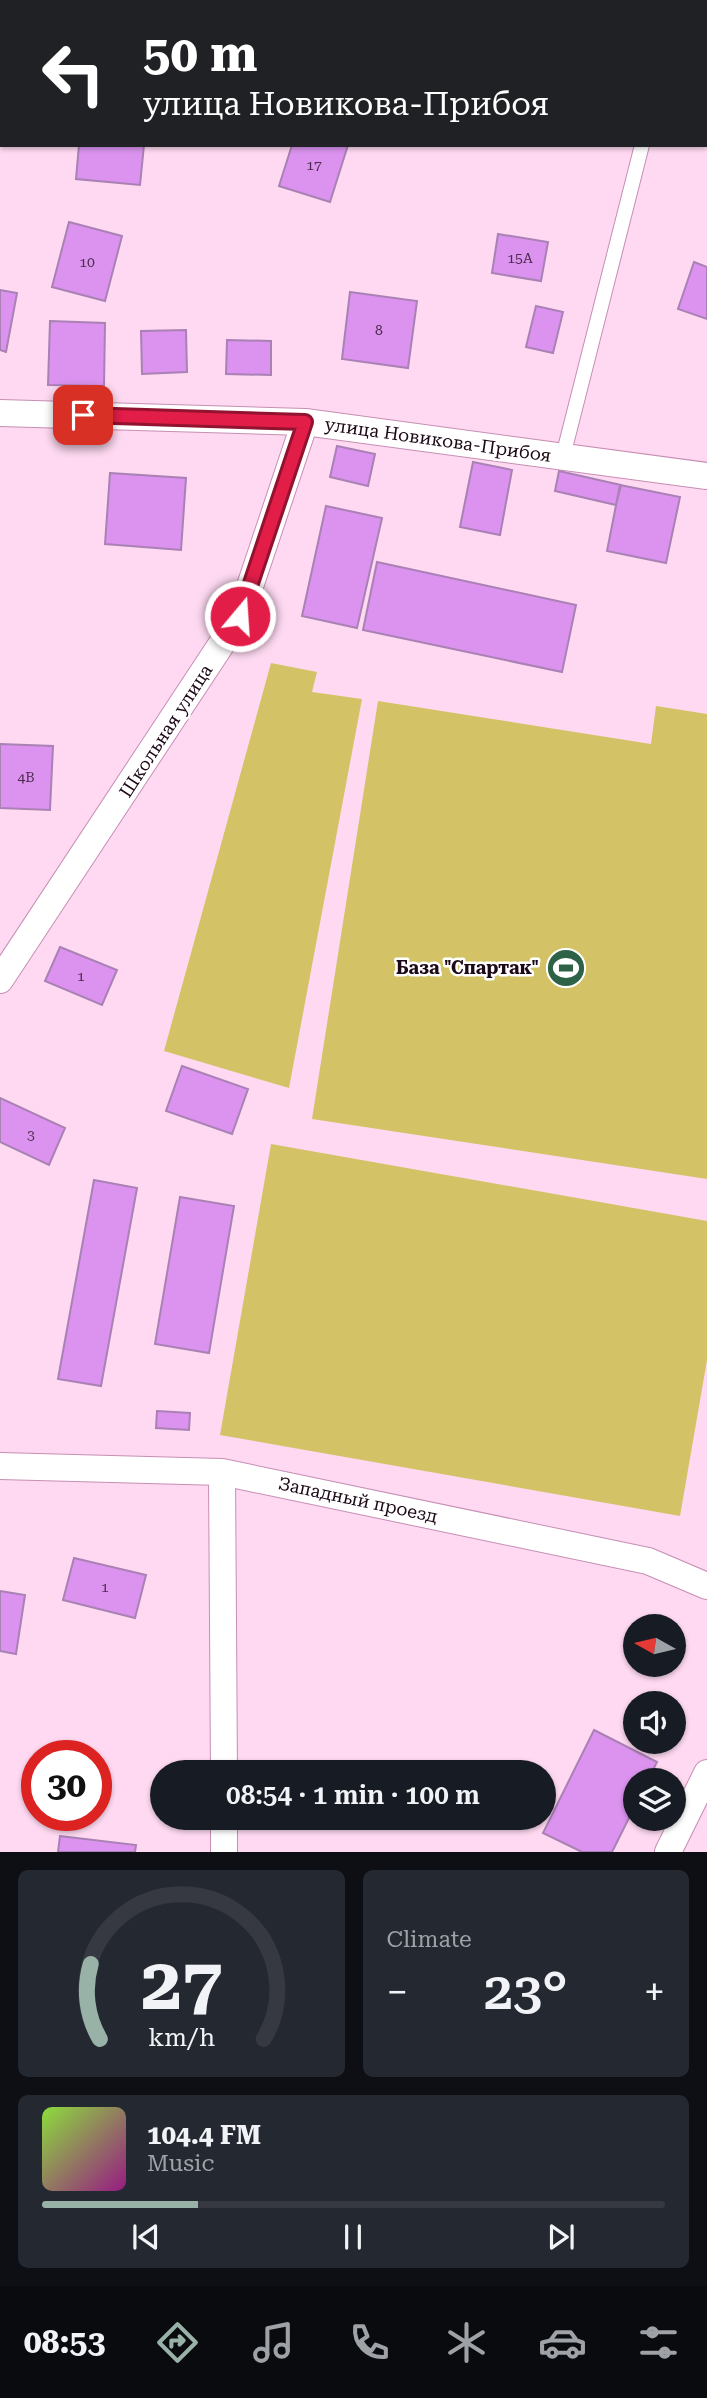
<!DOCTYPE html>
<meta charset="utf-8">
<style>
:root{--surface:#171b24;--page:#242831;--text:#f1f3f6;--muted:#9ea1a6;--line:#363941;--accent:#99b2a7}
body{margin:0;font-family:"Roboto Serif",serif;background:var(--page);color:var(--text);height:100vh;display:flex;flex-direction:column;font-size:26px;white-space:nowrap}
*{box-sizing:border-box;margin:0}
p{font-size:23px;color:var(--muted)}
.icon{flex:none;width:38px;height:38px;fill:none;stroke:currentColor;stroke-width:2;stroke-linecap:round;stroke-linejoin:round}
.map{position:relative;height:1852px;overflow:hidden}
.drawer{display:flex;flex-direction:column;gap:18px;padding:18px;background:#0d0f14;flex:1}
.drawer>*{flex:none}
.top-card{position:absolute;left:0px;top:0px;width:707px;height:147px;box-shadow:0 2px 5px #0004;background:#202124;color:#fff;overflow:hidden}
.needle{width:46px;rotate:278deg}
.tools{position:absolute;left:623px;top:1614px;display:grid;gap:14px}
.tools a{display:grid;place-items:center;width:63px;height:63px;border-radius:50%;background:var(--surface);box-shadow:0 2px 5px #0004;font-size:35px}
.speed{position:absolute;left:21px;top:1740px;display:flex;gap:14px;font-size:35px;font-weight:700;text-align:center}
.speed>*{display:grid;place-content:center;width:91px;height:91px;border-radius:50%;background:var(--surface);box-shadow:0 2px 5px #0004;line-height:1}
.speed .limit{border:10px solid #d22;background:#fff;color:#111}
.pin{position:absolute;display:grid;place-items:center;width:60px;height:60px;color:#fff;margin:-30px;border-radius:14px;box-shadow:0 4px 10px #0006}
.me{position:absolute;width:77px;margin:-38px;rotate:18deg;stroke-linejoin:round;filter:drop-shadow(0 0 5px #0008)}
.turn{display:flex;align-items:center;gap:24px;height:147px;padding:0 28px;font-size:32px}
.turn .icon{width:91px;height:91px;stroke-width:2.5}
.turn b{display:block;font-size:49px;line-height:60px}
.big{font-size:52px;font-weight:600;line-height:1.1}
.drawer .card{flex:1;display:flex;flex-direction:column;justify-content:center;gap:10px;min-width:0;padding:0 24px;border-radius:10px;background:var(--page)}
.drawer .dial{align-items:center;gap:0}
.dial svg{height:182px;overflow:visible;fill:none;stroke:var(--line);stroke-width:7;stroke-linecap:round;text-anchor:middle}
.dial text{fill:var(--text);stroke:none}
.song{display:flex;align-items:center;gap:21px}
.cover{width:84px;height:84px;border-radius:10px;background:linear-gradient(135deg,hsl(90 70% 55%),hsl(310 70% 35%))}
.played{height:7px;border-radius:4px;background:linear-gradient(90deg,var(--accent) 25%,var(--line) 25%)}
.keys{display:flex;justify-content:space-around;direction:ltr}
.heat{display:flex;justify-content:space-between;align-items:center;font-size:38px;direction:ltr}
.drawer .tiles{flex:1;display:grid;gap:18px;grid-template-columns:1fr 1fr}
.card:last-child{grid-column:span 2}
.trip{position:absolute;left:150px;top:1760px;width:406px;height:70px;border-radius:35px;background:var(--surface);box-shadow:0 2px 5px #0004;font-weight:600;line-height:70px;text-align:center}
.tab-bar{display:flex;height:112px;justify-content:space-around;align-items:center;background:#090b0e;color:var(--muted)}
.tab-bar .icon{width:49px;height:49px}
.tab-bar .active{color:var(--accent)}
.tab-bar b{font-size:32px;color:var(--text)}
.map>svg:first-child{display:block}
</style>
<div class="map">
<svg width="707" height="1852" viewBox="0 0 707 1852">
<rect width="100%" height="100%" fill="#fed9f1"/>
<path fill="#d4c266" d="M 271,663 L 317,672 L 312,692 L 362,699 L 289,1088 L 164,1051 Z
M 378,701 L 651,744 L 656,706 L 707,714 L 707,1179 L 312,1119 Z
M 271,1144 L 707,1221 L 707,1360 L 680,1516 L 220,1435 Z"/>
<path fill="#db93ef" stroke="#a981b4" stroke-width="2" d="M 79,145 L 144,145 L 140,185 L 76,179 Z
M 292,145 L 348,145 L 330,202 L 279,186 Z
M 69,222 L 122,236 L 105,301 L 52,287 Z
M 498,234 L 548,242 L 541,281 L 492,273 Z
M 694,262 L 707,267 L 707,319 L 678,309 Z
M 0,290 L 17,293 L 6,352 L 0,350 Z
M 350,292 L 417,301 L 408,368 L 342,359 Z
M 536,306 L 563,312 L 553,353 L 526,347 Z
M 50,321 L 105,323 L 104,386 L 48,385 Z
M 186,330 L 187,372 L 142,374 L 141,331 Z
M 227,340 L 271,341 L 271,375 L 226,374 Z
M 337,446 L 375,454 L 368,486 L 330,477 Z
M 473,462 L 512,470 L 500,535 L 460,527 Z
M 559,471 L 621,485 L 616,505 L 555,491 Z
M 110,473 L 186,478 L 181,550 L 105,544 Z
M 620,485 L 680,497 L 666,563 L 607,551 Z
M 326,506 L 382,518 L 357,628 L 302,616 Z
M 377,562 L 576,605 L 562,672 L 363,630 Z
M 0,744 L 53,746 L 50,810 L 0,808 Z
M 60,947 L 117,970 L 102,1005 L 45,981 Z
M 182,1066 L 248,1089 L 232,1134 L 166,1111 Z
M 0,1098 L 65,1128 L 49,1165 L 0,1142 Z
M 94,1180 L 137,1188 L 101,1386 L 58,1379 Z
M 180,1197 L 234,1206 L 209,1353 L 155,1344 Z
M 157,1411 L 190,1413 L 189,1430 L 156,1428 Z
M 74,1558 L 146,1575 L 135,1618 L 63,1600 Z
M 0,1591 L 25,1595 L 16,1654 L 0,1651 Z
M 594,1730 L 657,1762 L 648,1780 L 635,1780 L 635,1806 L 612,1852 L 582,1852 L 543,1833 Z
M 60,1836 L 136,1845 L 135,1852 L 58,1852 Z"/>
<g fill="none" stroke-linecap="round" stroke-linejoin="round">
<g stroke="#c78eb4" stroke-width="16">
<path id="service" d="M 563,456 L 642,145"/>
</g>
<g stroke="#c78eb4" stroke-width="28">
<path id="minor" d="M 605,0 L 609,2
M 705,51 L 707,51
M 0,413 L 305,422 L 707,476
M 0,980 L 240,616 L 305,422
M 0,1466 L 222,1472 L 648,1561 L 707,1586
M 222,1472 L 224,1773
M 224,1818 L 224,1852
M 668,1852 L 707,1773"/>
</g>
<use href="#service" stroke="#fff" stroke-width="14"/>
<use href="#minor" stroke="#fff" stroke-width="26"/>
</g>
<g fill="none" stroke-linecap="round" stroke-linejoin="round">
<g stroke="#92132f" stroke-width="18">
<path id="route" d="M 83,415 L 305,422 L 240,616"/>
</g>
<use href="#route" stroke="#e11d48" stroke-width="12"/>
</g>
<defs>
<g id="stadium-disc" transform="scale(2.0125)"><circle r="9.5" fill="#2e6247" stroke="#fff"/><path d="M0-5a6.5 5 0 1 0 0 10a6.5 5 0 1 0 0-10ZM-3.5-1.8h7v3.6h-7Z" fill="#fff"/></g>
</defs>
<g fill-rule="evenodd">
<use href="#stadium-disc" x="566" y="968"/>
</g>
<g text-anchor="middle" stroke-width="5" stroke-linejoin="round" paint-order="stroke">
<g font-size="14" fill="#4c2b4c">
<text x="314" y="170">17</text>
<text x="520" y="263">15А</text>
<text x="87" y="267">10</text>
<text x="379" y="335">8</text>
<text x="26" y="782">4В</text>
<text x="81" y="981">1</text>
<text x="31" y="1140">3</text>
<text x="105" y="1592">1</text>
</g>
<g font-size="18" fill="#1c0816" stroke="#fff">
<text transform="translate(438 440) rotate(8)" y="6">улица Новикова-Прибоя</text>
<text transform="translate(166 731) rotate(-57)" y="6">Школьная улица</text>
<text transform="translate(358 1500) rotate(12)" y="6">Западный проезд</text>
</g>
<g font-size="18" font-weight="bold" fill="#1c0816" stroke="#fff" text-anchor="end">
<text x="539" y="974">База "Спартак"</text>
</g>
</g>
</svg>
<div class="tools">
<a><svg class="needle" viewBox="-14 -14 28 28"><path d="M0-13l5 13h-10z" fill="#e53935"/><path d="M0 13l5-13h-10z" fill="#9ea1a6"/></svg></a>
<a><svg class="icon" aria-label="sound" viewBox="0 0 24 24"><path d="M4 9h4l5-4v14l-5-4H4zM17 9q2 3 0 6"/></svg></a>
<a><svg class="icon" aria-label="layers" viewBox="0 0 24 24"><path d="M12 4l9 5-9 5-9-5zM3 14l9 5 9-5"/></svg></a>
</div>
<div class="speed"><div class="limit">30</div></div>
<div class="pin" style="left:83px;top:415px;background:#d93025"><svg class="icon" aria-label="arrive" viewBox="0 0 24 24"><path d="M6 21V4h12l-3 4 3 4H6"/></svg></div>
<svg class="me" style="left:240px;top:616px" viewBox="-20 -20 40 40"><circle r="17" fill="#e11d48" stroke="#fff" stroke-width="3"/><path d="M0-11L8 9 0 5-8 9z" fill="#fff"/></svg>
<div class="trip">08:54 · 1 min · 100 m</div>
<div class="top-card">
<div class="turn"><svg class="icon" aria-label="left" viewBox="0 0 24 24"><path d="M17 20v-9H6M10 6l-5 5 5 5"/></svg><div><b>50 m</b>улица Новикова-Прибоя</div></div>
</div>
</div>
<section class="drawer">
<div class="tiles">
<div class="card dial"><svg viewBox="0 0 100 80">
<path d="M14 69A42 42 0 1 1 86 69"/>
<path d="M14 69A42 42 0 0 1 10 36" stroke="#99b2a7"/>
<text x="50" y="56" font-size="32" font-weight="700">27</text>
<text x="50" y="72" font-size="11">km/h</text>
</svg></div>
<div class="card"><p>Climate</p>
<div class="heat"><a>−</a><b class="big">23°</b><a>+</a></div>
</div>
<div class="card">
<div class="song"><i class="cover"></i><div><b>104.4 FM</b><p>Music</p></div></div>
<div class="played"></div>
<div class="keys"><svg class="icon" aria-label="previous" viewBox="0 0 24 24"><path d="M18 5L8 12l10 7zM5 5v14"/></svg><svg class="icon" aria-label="pause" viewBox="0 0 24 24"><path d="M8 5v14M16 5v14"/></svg><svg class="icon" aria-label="next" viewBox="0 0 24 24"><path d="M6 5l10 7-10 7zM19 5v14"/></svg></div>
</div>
</div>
</section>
<nav class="tab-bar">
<b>08:53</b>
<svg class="icon active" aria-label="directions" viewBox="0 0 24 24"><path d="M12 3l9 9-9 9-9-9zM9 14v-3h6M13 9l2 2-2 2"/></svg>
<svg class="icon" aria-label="music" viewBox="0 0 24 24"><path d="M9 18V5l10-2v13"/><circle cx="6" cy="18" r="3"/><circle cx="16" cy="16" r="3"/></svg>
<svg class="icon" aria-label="phone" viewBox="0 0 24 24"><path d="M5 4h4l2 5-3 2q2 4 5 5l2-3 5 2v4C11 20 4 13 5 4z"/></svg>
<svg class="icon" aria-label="climate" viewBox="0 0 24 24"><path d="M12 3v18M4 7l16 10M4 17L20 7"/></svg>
<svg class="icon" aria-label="car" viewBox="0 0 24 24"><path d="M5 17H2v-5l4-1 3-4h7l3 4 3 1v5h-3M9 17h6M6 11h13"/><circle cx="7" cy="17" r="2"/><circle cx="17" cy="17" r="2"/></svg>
<svg class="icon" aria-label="filters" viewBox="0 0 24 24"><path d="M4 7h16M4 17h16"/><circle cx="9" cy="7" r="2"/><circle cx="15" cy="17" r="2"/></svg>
</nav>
